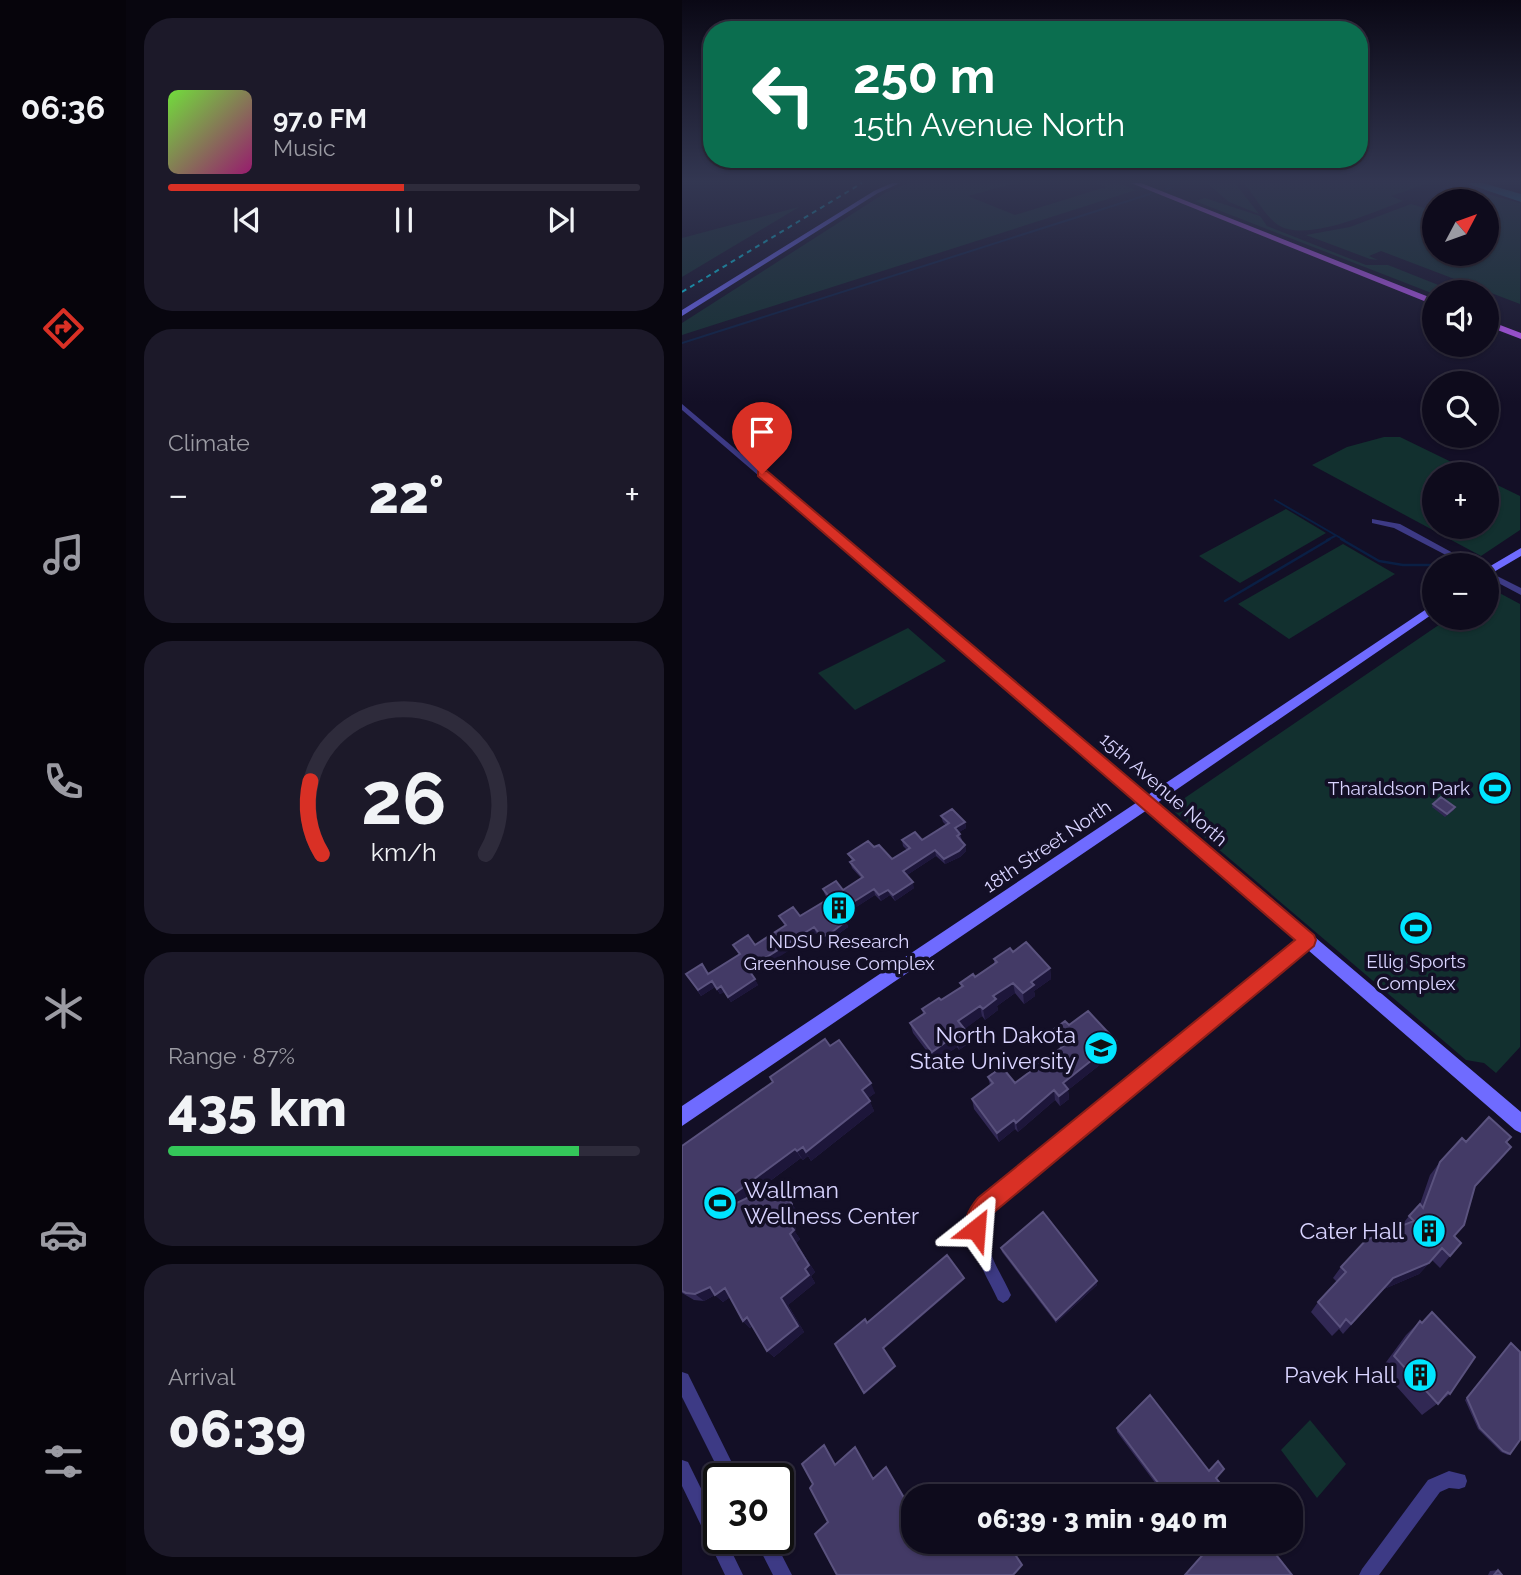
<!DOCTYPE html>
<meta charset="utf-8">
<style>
:root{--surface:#0e0b1c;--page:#1c1929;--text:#f1f3f6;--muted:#9b9ba3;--line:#2e2b3b;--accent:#d93025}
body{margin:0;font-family:Raleway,sans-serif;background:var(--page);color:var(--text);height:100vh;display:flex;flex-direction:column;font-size:26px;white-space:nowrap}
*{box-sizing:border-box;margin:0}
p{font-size:23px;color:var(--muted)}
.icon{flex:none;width:38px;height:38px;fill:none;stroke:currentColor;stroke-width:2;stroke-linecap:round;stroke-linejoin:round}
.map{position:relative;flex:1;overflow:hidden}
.side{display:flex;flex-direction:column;gap:18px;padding:18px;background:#08060f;width:556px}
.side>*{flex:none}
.hud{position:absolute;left:21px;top:21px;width:665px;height:147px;border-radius:28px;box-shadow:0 2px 5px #0004,0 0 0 2px var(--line);background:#0b6e4f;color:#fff;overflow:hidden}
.needle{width:46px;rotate:49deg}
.buttons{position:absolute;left:740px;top:189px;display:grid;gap:14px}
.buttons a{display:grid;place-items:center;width:77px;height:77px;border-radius:50%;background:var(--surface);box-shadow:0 2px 5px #0004,0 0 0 2px var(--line);font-size:35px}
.speed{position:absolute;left:21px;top:1463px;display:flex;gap:14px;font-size:35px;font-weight:700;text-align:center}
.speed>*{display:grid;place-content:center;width:91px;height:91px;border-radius:50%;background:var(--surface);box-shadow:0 2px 5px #0004,0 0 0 2px var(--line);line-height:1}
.speed .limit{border:4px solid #111;border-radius:10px;background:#fff;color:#111}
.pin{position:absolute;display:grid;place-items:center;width:60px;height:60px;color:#fff;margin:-72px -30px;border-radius:50% 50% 50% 0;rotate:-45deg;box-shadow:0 0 7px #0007}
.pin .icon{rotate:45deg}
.me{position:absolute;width:77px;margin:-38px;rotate:28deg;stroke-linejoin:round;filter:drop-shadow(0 0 5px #0008)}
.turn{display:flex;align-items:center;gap:24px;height:147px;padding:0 35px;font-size:32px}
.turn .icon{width:91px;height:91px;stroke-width:2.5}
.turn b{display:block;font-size:49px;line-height:60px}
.big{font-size:52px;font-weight:800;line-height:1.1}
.side .tile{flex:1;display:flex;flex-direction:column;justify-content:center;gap:10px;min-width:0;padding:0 24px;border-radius:28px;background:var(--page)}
.side .dial{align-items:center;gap:0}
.dial svg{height:182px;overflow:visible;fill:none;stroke:var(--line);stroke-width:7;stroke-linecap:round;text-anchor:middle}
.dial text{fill:var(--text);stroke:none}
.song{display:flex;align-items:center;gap:21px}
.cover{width:84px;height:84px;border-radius:10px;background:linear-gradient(135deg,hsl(100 70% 55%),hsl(320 70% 35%))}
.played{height:7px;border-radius:4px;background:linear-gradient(90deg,var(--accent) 50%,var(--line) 50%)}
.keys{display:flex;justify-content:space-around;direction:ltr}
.heat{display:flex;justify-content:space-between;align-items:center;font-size:38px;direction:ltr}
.charge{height:10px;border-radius:5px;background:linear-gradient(90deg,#34c759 87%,var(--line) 0)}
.trip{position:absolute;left:219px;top:1484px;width:402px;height:70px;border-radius:28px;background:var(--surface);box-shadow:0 2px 5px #0004,0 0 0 2px var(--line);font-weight:800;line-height:70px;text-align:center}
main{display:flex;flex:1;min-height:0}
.menu{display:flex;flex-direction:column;width:126px;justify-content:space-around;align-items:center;background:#06040b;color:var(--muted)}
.menu .icon{width:49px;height:49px}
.menu .on{color:var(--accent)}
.menu b{font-size:32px;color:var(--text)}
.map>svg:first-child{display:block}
</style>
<main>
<nav class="menu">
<b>06:36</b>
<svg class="icon on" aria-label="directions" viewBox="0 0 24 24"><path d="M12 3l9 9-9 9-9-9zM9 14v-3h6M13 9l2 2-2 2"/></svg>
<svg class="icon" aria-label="music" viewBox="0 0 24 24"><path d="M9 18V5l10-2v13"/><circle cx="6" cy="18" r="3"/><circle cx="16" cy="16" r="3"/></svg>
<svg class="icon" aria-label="phone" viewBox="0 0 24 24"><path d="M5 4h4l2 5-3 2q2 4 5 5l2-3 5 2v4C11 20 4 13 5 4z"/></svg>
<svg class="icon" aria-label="climate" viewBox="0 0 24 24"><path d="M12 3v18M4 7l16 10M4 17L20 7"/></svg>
<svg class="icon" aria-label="car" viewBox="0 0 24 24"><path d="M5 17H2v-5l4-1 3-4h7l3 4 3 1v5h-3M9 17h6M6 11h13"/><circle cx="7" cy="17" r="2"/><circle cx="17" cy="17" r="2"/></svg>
<svg class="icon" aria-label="filters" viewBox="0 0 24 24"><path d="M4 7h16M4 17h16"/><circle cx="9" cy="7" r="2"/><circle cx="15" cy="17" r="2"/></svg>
</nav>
<section class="side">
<div class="tile">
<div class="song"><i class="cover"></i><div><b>97.0 FM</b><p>Music</p></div></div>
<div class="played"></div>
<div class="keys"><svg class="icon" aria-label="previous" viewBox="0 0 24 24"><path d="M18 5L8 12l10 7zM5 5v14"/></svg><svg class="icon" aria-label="pause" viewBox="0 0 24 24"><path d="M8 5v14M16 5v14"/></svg><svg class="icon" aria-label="next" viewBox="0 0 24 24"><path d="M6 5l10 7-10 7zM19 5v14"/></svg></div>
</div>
<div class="tile"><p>Climate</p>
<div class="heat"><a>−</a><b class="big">22°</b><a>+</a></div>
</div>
<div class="tile dial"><svg viewBox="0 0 100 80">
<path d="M14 69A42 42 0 1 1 86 69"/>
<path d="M14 69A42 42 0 0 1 9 37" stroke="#d93025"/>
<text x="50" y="56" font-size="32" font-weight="700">26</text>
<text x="50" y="72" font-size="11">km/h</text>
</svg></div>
<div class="tile"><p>Range · 87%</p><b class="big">435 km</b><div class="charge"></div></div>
<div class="tile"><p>Arrival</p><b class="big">06:39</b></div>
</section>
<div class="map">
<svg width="839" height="1575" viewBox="0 0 839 1575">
<rect width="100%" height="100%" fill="#130f26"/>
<path fill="#12302f" d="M 226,183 L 333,183 L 286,196 L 333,215 L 424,187 L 414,183 L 436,183 L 454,190 L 0,335 L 0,323 L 203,193 Z
M 525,183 L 553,183 L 577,214 L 547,202 Z
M 562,183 L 746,183 L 709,196 L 721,201 C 691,212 625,243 596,225 C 583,216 572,195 562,183 Z
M 798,192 L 838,203 L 838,304 L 699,251 L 687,256 L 696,260 L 688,259 L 624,235 L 668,227 L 729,204 L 749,210 L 752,209 L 752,254 L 805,254 L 805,201 L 773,201 Z
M 523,198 L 578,216 L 585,226 L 684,265 L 706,265 L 774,292 L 752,294 L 513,201 Z
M 117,207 L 0,277 L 0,238 Z
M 702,437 L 718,437 L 794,474 L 752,474 L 752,527 L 805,527 L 805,480 L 838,496 L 838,530 L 799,556 L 630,465 L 665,447 Z
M 604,509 L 644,533 L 558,583 L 517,556 Z
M 661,544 L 713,574 L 607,639 L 556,604 Z
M 810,589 L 838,604 L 838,1047 L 814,1073 L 802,1063 L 784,1060 L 488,808 L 767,618 L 805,618 L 805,592 Z
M 226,628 L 264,661 L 173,710 L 136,673 Z
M 628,1420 L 664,1464 L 635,1498 L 599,1450 Z"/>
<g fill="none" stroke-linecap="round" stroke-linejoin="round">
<path stroke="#0a1f44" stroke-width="2" d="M 484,189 L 488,188 L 486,186 L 489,183
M 0,343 L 468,194
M 593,500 L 662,540
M 645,540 L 653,536"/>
<path stroke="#0a1f44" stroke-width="2.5" d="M 659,539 L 697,561 L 721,565 L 769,565
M 543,601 L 648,539"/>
<path fill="#0a7a92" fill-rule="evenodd" d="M 783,183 L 801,183 L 839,194 L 839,202 Z"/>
<path fill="#3d3a85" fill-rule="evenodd" d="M 0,404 L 469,799 L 470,802 L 469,805 L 461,805 L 0,410 Z
M 690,519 L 718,524 L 793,565 L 783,565 L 712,528 L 690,523 Z
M 805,571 L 839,588 L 839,595 L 805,577 Z
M 625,935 L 629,936 L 631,940 L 629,944 L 308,1211 C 294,1239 318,1270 329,1295 L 326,1300 L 321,1303 L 316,1300 C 305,1276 283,1244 291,1216 C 292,1211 295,1206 298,1201 L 621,936 Z
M 0,1372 L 6,1374 L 58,1479 L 41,1479 L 0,1397 Z
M 0,1460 L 6,1462 L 37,1525 L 37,1538 L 43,1538 L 61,1575 L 43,1575 L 0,1486 Z
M 767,1471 L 783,1475 L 785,1481 L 783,1487 L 777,1489 L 767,1488 L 758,1492 L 697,1575 L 677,1575 L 680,1569 L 746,1480 Z
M 72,1538 L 91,1538 L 110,1575 L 91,1575 Z"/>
<path fill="#6f6bff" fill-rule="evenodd" d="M 210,183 L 218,183 L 196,193 L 0,316 L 0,310 L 192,191 Z
M 839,548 L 839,556 L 805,576 L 805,568 Z
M 752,604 L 752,613 L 475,803 L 839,1112 L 839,1133 L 833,1130 L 465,810 L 0,1126 L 0,1106 Z"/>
<path fill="#c25bff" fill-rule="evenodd" d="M 449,183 L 459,183 L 752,299 L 752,305 Z
M 805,320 L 839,333 L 839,339 L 805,326 Z"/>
<path stroke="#00e5ff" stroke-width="2" stroke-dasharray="5 4.5" stroke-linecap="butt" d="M 0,292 L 180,183"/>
</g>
<path fill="#312854" d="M 751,804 L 773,807 L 772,810 L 763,817 L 750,807 Z
M 259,816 L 283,822 L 284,828 L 277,832 L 280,840 L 279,840 L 283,845 L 284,851 L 278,857 L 263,864 L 254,856 L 225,875 L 232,888 L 213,901 L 208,895 L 199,901 L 193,895 L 160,916 L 164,921 L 166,927 L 151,938 L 142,943 L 134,933 L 69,974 L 76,985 L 49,1002 L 42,992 L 38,994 L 33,987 L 19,996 L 4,974 L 26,974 L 57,955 L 51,945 L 73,945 L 103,926 L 97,916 L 118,916 L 146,899 L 143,895 L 141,889 L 161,890 L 179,878 L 170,868 L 168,862 L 170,861 L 166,854 L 192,847 L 210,859 L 225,850 L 221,846 L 220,840 L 240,840 L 264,825 L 261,822 Z
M 331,952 L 368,968 L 369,979 L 352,991 L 353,996 L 342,1004 L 333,993 L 315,1006 L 316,1010 L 303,1020 L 300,1016 L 282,1029 L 285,1032 L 287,1043 L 277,1050 L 275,1047 L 253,1062 L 231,1033 L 228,1023 L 241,1014 L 240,1009 L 259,1000 L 279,987 L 278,983 L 293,977 L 312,964 L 312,959 Z
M 387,1025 L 434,1052 L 386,1090 L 387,1099 L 378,1106 L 373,1100 L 336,1132 L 333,1129 L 317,1142 L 292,1109 L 290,1099 L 308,1085 L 306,1077 L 333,1083 L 350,1070 L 349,1062 L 362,1061 L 379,1048 L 372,1040 L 371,1030 Z
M 148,1046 L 193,1093 L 186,1098 L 192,1111 L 129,1161 L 126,1156 L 121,1160 L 119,1158 L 65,1198 L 116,1212 L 113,1232 L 118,1239 L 114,1243 L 133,1272 L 129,1276 L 133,1283 L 106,1305 L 122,1332 L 92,1357 L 85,1351 L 70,1326 L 68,1328 L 61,1321 L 48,1297 L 41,1302 L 33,1295 L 22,1301 L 12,1300 L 0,1293 L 0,1146 Z
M 829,1137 L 824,1142 L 818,1161 L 792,1188 L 772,1237 L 779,1243 L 758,1268 L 750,1260 L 737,1274 L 702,1289 L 661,1334 L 657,1329 L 650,1336 L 629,1312 L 636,1302 L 655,1282 L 651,1278 L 659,1267 L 719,1226 L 727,1216 L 738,1204 L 748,1175 L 758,1162 L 784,1142 Z
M 319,1248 L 415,1281 L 415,1285 L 374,1323 L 320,1252 Z
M 750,1312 L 768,1394 L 740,1415 L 699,1369 L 724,1335 L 738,1321 L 739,1323 Z
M 829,1343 L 837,1352 L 838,1350 L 838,1440 L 828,1454 L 826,1455 L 819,1452 L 796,1429 L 783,1400 Z
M 435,1428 L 534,1479 L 548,1496 L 483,1496 L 435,1432 Z
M 516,1542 L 584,1542 L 523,1551 Z
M 816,1570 L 820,1575 L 806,1575 L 808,1571 Z"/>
<path fill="#1d163a" d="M 283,822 L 284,828 L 274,834 L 273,828 Z
M 283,845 L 284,851 L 278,857 L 263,864 L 262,859 Z
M 253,850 L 254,856 L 222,877 L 221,871 Z
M 231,882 L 232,888 L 213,901 L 211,895 Z
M 192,889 L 193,895 L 159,917 L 157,911 Z
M 206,890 L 208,895 L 199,901 L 197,895 Z
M 164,921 L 166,927 L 151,938 L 142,943 L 140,937 Z
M 132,927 L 134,933 L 69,975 L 66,969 Z
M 368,968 L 369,979 L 352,991 L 353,996 L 342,1004 L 341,993 L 349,982 Z
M 73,979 L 76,985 L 49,1002 L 46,997 Z
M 30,981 L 33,987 L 19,996 L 16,990 Z
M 331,983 L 333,993 L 315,1006 L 316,1010 L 303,1020 L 301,1009 L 311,996 Z
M 39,986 L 42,992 L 38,994 L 35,989 Z
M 298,1006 L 300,1016 L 279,1032 L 276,1021 Z
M 285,1032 L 287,1043 L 277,1050 L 275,1040 Z
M 272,1036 L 275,1047 L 253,1062 L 250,1052 Z
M 434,1041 L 434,1052 L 386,1090 L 387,1099 L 378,1106 L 377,1096 L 381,1083 Z
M 189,1083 L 193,1093 L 184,1100 L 180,1090 Z
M 372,1090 L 373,1100 L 336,1132 L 334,1123 Z
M 188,1101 L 192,1111 L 129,1161 L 124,1152 Z
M 332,1120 L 333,1129 L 317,1142 L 315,1133 Z
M 121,1147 L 126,1156 L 121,1160 L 115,1151 Z
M 829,1147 L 818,1161 L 782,1199 L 793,1186 Z
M 113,1149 L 119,1158 L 40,1216 L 36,1212 L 33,1208 Z
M 102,1193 L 116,1212 L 113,1232 L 118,1239 L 114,1243 L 133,1272 L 129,1276 L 133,1283 L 106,1305 L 122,1332 L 92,1357 L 85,1351 L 99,1298 L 123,1269 L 108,1234 Z
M 760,1248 L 737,1274 L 702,1289 L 661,1334 L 711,1278 Z
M 282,1278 L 282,1280 L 202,1349 L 201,1348 Z
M 415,1281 L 415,1285 L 374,1323 L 374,1320 Z
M 28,1287 L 43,1288 L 51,1295 L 41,1302 L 33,1295 L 22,1301 L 13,1294 Z
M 65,1317 L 72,1324 L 68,1328 L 61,1321 Z
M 213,1366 L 214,1367 L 183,1394 L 182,1393 Z"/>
<path fill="#433a66" stroke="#5a527e" stroke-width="2" d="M 759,797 L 773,807 L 765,814 L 751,804 Z
M 270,809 L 283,822 L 273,828 L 278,834 L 275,836 L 283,845 L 277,851 L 262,859 L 253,850 L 221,871 L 231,882 L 211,895 L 206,890 L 197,895 L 192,889 L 157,911 L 164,921 L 149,933 L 140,937 L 132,927 L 66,969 L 73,979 L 46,997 L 39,986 L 35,989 L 30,981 L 16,990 L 4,974 L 20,964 L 26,974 L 58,954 L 51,945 L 66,935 L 73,945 L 104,925 L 97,916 L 111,907 L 118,916 L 148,898 L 141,889 L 154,881 L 161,890 L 181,877 L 168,862 L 172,860 L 166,854 L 186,841 L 192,847 L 197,845 L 210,859 L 228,848 L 220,840 L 233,832 L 240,840 L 267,823 L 259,816 Z
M 344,942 L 368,968 L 349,982 L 352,985 L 341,993 L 331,983 L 311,996 L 314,999 L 301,1009 L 298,1006 L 276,1021 L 285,1032 L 275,1040 L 272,1036 L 250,1052 L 228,1023 L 243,1013 L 240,1009 L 257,998 L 259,1000 L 281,986 L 278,983 L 291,974 L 293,977 L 315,962 L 312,959 L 328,948 L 331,952 Z
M 406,1011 L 434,1041 L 381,1083 L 386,1089 L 377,1096 L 372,1090 L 334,1123 L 332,1120 L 315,1133 L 290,1099 L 311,1083 L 306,1077 L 320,1067 L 333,1083 L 353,1068 L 349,1062 L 358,1056 L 362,1061 L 384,1044 L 371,1030 L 383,1021 L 387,1025 Z
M 143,1039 L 148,1046 L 157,1040 L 189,1083 L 180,1090 L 188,1101 L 124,1152 L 121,1147 L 115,1151 L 113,1149 L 33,1208 L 36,1212 L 82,1190 L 92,1189 L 102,1193 L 110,1204 L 107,1224 L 112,1230 L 108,1234 L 127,1265 L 123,1269 L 127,1275 L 99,1298 L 116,1326 L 85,1351 L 65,1317 L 61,1321 L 43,1288 L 33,1295 L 28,1287 L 13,1294 L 4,1293 L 0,1291 L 0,1146 L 91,1082 L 88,1077 Z
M 807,1117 L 829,1137 L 824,1142 L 829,1147 L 793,1186 L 782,1225 L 772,1236 L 779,1243 L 768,1256 L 760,1248 L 747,1263 L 711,1278 L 669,1324 L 664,1319 L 658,1327 L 636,1302 L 664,1272 L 659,1267 L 684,1240 L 732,1221 L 727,1216 L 738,1204 L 741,1208 L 758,1162 L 780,1138 L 784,1142 Z
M 361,1212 L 415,1281 L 374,1320 L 319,1248 Z
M 265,1255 L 282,1278 L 201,1348 L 213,1366 L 182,1393 L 153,1344 L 183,1319 L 185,1323 Z
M 750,1312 L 793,1357 L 768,1394 L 766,1392 L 756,1404 L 712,1356 L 738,1321 L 740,1323 Z
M 829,1343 L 838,1352 L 838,1440 L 828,1454 L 821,1451 L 798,1428 L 785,1398 Z
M 468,1395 L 527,1471 L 536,1461 L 542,1469 L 534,1478 L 548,1496 L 486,1496 L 435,1428 Z
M 142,1445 L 153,1465 L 173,1447 L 191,1479 L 204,1467 L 231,1513 L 231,1542 L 325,1542 L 340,1565 L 331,1575 L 155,1575 L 133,1534 L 146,1522 L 128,1488 L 131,1484 L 120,1464 Z
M 290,1486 L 296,1496 L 280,1496 Z
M 519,1542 L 584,1542 L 610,1575 L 503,1575 L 525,1550 Z
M 816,1570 L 820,1575 L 812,1575 Z"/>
<linearGradient id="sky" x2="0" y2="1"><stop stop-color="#0a0815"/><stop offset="0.45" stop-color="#333752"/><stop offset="1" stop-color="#333752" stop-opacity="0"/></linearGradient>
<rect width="839" height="403" fill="url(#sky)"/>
<path fill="#d93025" stroke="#8d1f18" stroke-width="2" d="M 76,471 L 85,471 L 632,935 L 634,940 L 632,946 L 311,1213 L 306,1220 L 302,1237 L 294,1240 L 286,1237 C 280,1222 286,1210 296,1198 L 613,940 L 76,476 Z"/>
<defs>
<g id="stadium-disc" transform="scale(1.75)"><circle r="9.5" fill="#00e5ff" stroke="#130f26"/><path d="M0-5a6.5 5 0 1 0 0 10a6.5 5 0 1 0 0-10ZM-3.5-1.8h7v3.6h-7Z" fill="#111"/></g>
<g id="building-disc" transform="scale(1.75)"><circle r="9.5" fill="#00e5ff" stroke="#130f26"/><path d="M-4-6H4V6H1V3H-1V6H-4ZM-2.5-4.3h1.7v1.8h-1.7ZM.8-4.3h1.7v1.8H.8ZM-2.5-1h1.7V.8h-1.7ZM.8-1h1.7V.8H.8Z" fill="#111"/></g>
<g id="university-disc" transform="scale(1.75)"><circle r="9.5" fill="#00e5ff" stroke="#130f26"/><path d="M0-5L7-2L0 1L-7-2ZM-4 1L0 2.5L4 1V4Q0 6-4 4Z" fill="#111"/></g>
</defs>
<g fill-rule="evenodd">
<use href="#stadium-disc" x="813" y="788"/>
<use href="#building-disc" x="157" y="908"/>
<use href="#stadium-disc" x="734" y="928"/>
<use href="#university-disc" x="419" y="1048"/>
<use href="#stadium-disc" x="38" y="1203"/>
<use href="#building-disc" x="747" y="1231"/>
<use href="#building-disc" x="738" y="1375"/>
</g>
<g text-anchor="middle" stroke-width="7" stroke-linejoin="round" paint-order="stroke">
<g font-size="19" fill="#d9d4ff" stroke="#130f26">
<text x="788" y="795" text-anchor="end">Tharaldson Park</text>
<text x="157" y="948">NDSU Research<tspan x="157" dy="22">Greenhouse Complex</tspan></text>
<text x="734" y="968">Ellig Sports<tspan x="734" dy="22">Complex</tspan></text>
</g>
<g font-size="19" fill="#d9d4ff" stroke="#130f26">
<text transform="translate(482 789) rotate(41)" y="7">15th Avenue North</text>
<text transform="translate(365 846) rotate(-34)" y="7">18th Street North</text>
</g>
<g font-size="23" fill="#d9d4ff" stroke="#130f26" text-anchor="end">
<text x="394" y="1043">North Dakota<tspan x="394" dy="26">State University</tspan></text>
<text x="62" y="1198" text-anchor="start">Wallman<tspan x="62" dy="26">Wellness Center</tspan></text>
<text x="722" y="1239">Cater Hall</text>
<text x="714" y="1383">Pavek Hall</text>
</g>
</g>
</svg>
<div class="buttons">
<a><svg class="needle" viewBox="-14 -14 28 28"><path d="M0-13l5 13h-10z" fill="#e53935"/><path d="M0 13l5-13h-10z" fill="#9b9ba3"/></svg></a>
<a><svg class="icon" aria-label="sound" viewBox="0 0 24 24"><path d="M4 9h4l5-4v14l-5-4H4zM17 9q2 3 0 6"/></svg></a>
<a><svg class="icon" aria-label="search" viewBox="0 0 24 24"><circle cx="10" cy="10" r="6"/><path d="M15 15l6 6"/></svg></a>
<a>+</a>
<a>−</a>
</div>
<div class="speed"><div class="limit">30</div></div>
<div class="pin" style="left:80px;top:474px;background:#d93025"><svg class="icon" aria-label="arrive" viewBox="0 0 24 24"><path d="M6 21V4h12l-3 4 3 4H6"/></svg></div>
<svg class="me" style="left:294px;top:1229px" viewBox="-20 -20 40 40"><path d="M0-17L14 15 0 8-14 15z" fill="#d93025" stroke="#fff" stroke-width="4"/></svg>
<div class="trip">06:39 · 3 min · 940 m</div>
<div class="hud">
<div class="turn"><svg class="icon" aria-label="left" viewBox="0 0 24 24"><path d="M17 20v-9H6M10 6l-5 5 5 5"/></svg><div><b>250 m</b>15th Avenue North</div></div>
</div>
</div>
</main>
